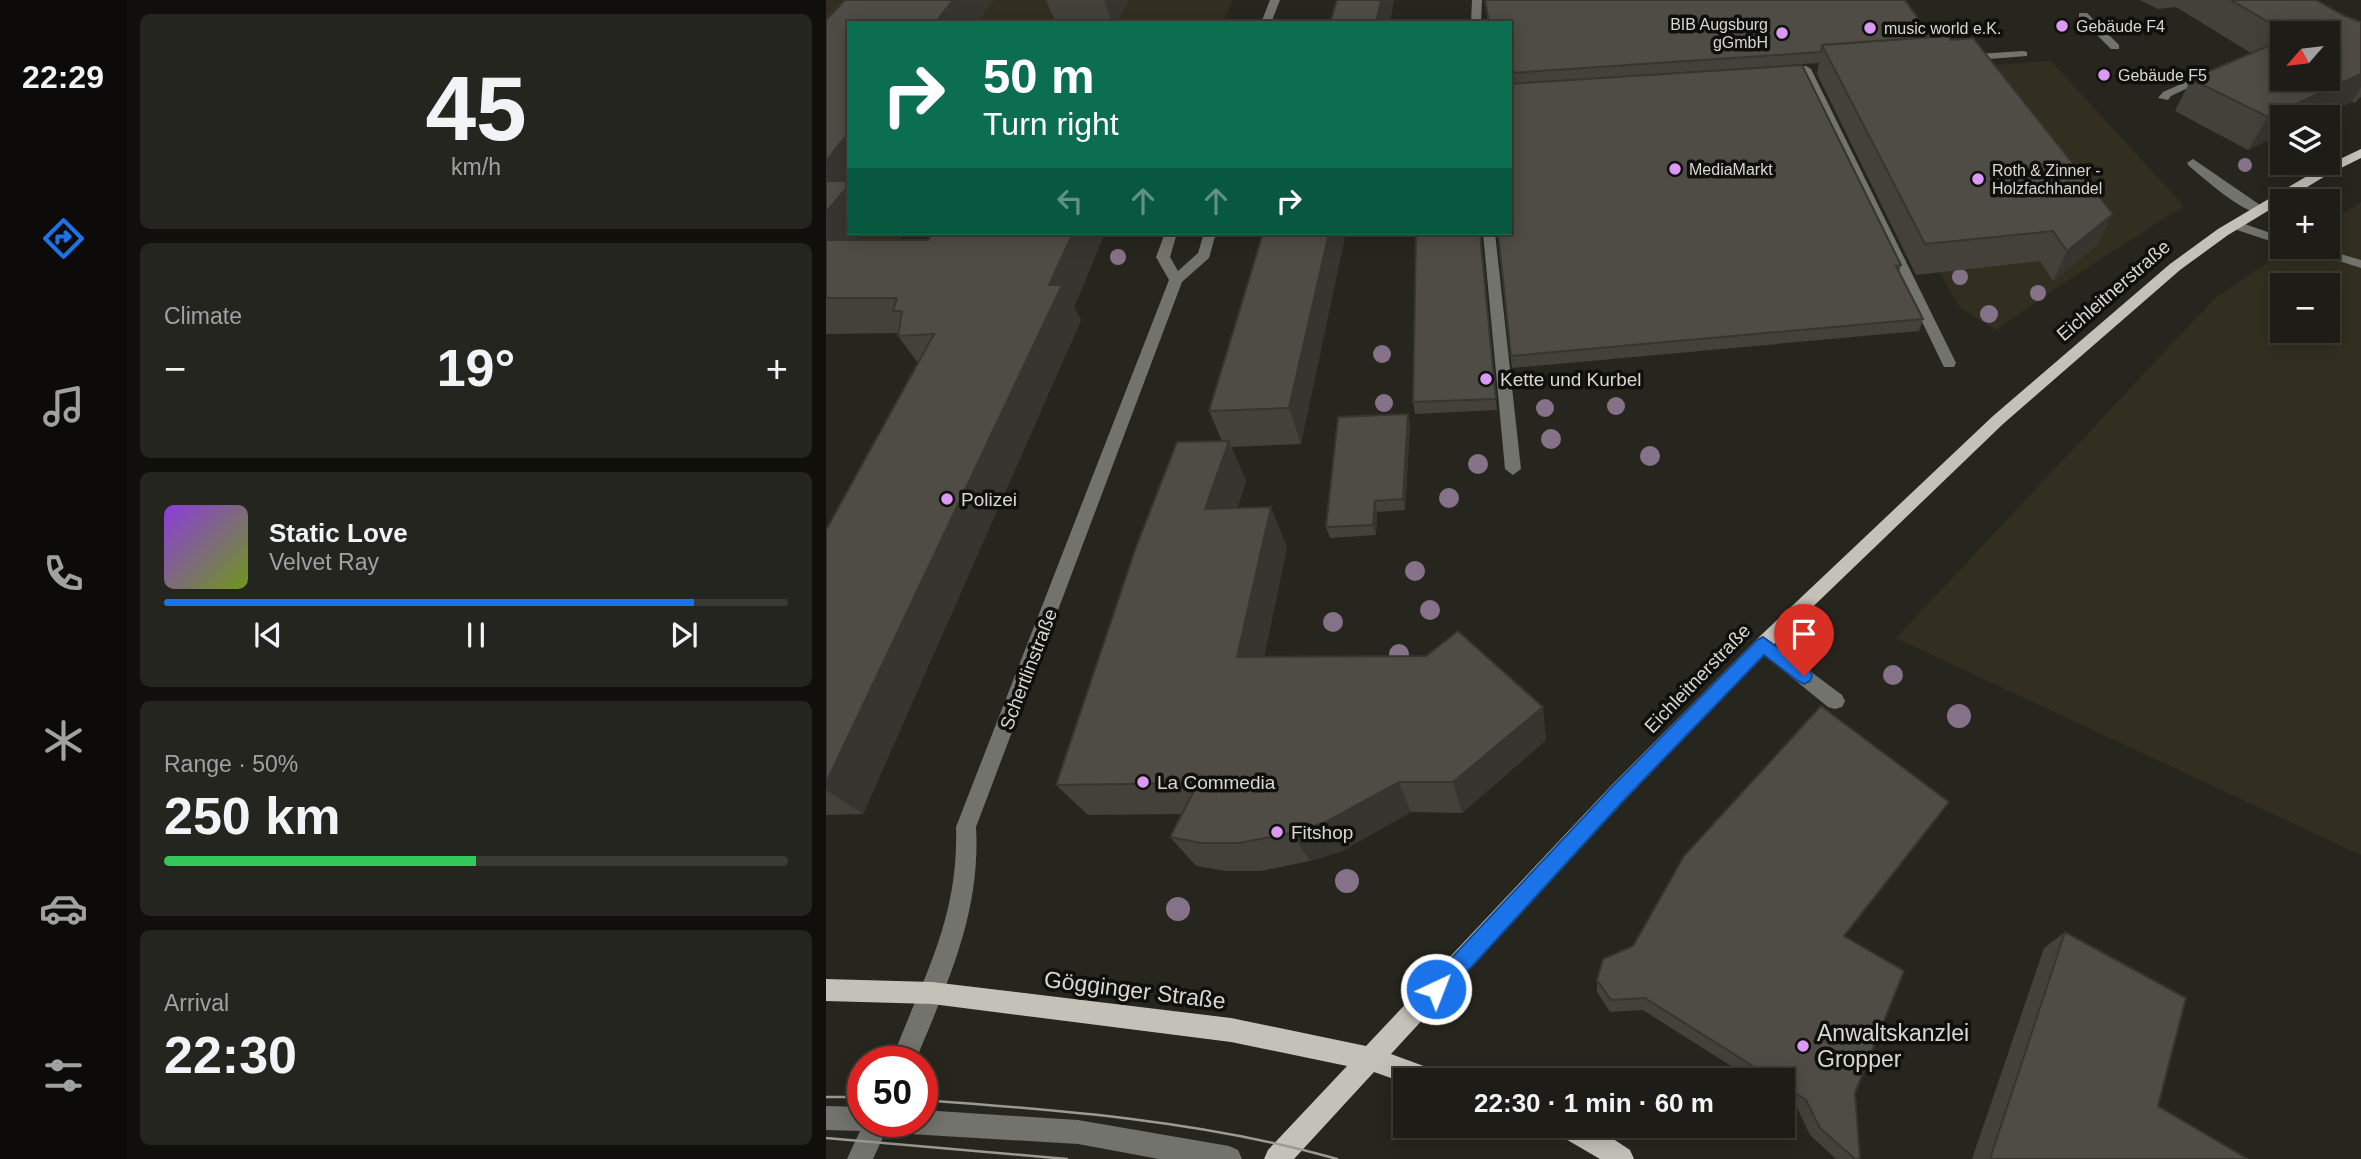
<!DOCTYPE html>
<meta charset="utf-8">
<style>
:root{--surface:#1d1c16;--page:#25251f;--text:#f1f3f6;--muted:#a0a1a1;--line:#3b3a35;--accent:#1a73e8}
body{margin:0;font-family:Arial,sans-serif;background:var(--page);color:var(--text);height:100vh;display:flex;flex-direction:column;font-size:26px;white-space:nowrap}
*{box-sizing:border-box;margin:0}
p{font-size:23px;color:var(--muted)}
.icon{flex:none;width:38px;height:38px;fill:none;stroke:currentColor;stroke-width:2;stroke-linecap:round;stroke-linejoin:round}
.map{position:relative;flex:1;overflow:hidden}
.drawer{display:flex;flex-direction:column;gap:14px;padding:14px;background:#100f0c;width:700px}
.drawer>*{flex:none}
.hud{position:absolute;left:21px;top:21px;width:665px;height:214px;border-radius:0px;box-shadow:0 4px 18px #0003,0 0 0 2px var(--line);background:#0b6e4f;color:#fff;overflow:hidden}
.needle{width:46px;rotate:242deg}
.fabs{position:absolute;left:1444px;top:21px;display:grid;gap:14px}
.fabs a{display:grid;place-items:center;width:70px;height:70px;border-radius:0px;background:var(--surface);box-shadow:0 4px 18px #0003,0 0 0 2px var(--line);font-size:35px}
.speed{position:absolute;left:21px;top:1046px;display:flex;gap:14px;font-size:35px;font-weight:700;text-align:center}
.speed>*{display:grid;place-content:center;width:91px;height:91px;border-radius:50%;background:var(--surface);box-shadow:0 4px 18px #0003,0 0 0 2px var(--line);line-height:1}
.speed .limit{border:10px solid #d22;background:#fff;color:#111}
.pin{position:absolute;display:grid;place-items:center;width:60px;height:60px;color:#fff;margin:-72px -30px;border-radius:50% 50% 50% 0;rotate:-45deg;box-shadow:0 0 7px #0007}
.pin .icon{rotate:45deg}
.me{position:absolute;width:77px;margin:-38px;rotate:43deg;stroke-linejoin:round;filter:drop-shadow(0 0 5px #0008)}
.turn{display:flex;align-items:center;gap:24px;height:147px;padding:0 21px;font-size:32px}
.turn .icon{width:91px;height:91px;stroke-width:2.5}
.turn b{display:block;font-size:49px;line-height:60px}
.lanes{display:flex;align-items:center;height:66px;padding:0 21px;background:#0003;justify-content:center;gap:35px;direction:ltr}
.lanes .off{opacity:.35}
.big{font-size:52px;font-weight:700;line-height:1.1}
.drawer .card{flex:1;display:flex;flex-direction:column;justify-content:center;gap:10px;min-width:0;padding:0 24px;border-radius:10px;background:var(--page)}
.drawer .dial{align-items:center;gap:0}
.dial b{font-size:91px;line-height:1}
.song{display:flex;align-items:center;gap:21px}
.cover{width:84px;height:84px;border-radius:10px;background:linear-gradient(135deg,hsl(270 70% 55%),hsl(80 70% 35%))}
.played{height:7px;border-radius:4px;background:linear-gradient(90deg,var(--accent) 85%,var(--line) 85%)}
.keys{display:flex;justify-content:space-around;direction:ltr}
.heat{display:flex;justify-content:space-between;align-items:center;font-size:38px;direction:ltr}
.charge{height:10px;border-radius:5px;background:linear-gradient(90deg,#34c759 50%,var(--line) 0)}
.trip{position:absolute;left:567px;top:1068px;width:402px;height:70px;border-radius:0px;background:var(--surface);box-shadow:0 4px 18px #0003,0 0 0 2px var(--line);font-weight:700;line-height:70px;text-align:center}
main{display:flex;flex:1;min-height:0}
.menu{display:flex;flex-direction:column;width:126px;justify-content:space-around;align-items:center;background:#0c0b09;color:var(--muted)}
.menu .icon{width:49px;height:49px}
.menu .on{color:var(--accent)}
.menu b{font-size:32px;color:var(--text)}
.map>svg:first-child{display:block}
</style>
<main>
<nav class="menu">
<b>22:29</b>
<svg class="icon on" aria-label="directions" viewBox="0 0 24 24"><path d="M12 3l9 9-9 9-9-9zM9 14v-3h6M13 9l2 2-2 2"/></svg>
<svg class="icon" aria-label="music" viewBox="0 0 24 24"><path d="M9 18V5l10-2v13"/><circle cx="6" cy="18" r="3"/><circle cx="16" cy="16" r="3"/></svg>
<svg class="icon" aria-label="phone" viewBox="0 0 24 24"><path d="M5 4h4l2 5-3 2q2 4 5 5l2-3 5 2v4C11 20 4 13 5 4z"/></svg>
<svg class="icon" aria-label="climate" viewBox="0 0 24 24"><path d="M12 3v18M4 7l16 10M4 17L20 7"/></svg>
<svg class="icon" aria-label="car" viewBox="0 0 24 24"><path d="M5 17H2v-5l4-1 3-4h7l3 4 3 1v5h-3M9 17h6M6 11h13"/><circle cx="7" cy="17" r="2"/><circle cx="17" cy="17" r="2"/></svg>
<svg class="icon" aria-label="filters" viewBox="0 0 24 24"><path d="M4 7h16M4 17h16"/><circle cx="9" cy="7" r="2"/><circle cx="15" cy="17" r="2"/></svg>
</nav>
<section class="drawer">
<div class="card dial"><b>45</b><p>km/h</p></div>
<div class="card"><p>Climate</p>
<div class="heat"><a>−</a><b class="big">19°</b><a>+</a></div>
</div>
<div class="card">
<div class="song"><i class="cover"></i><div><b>Static Love</b><p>Velvet Ray</p></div></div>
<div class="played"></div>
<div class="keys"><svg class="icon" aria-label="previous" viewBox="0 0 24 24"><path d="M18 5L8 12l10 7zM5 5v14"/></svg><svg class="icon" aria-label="pause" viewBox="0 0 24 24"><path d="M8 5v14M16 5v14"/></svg><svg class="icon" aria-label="next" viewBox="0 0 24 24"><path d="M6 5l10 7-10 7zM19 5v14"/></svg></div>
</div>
<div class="card"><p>Range · 50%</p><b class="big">250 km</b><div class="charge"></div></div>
<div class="card"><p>Arrival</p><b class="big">22:30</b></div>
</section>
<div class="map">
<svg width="1535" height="1159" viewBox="0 0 1535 1159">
<rect width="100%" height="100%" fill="#27261e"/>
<path fill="#322f21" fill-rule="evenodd" d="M 0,0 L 407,0 L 397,23 L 23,23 L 23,233 L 79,233 L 70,245 L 0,244 Z
M 1225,61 L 1358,206 L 1236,284 L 1170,330 L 1134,308 L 1002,77 Z
M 1535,202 L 1535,855 L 1070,638 L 1389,298 L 1464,247 L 1502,247 L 1502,223 ZM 1456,285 L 1502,285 L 1502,331 L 1456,331 Z"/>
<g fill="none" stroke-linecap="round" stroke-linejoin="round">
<path fill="#73736e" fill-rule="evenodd" d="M 444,0 L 454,0 L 445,23 L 435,23 Z
M 646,0 L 656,0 L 655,23 L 645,23 Z
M 1253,13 L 1261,13 L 1293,45 L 1293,49 L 1285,49 L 1253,17 Z
M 1197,51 L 1201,52 L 1201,56 L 1137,61 L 1132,58 L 1137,55 Z
M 980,66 L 985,69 L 1130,363 L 1128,367 L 1118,367 L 1116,363 L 976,73 L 957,74 L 952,71 L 957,68 Z
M 1380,73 L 1389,75 L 1345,96 L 1342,100 L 1332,98 L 1337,92 Z
M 1367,159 L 1437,207 L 1437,213 C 1419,216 1378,178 1363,166 L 1361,163 Z
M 1410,221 L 1456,237 L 1456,245 L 1405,228 L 1404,225 Z
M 339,233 L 351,233 L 344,257 L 352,271 L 372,253 L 378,233 L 390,233 L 383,258 L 356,282 L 150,827 C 155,914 121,984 89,1062 L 65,1062 C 96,979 133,920 130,827 L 343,280 L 330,257 Z
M 657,233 L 669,233 L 695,469 L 687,475 L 679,469 Z
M 1470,247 L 1491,247 L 1535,260 L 1535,268 Z
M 937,636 L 1016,695 L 1019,701 L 1016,707 L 1009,709 L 1002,707 L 931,649 L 928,644 L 931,639 Z
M 0,1106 L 37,1107 L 37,1122 L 64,1122 L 47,1159 L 21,1159 L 34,1131 L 0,1130 Z
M 96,1110 L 252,1120 L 403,1146 L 412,1150 L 416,1159 L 333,1159 L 252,1144 L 83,1134 L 74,1131 L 71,1122 L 96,1122 Z"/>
<path fill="#c3c1b8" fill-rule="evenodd" d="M 1535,149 L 1535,158 L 1501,175 L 1402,235 L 1354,270 L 1177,424 L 943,649 L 798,801 L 565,1054 L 614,1072 L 618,1080 L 579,1080 L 579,1083 L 548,1072 L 468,1159 L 438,1159 L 442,1150 L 521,1066 L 405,1042 L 106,1004 L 0,1001 L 0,979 L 106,982 L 405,1018 L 540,1046 L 784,787 L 931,639 L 1167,416 L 1344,264 L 1392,229 L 1493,169 Z
M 728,1125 L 766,1125 L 804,1150 L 808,1159 L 774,1159 L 731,1134 Z"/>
<path stroke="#9b9a93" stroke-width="2.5" d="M 0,1097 L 37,1097
M 96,1100 C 234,1110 378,1121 511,1159
M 0,1138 L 241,1159"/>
</g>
<g fill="#857288">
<circle cx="1419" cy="165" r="7"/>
<circle cx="292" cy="257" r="8"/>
<circle cx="1134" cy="277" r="8"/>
<circle cx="1212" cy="293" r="8"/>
<circle cx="1163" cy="314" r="9"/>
<circle cx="556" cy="354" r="9"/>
<circle cx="558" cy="403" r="9"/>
<circle cx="790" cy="406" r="9"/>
<circle cx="719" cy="408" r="9"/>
<circle cx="725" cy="439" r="10"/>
<circle cx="824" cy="456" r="10"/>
<circle cx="652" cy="464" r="10"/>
<circle cx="623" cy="498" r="10"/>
<circle cx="589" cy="571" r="10"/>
<circle cx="604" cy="610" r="10"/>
<circle cx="507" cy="622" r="10"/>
<circle cx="573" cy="654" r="10"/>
<circle cx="1067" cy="675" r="10"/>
<circle cx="1133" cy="716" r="12"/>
<circle cx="521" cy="881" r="12"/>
<circle cx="352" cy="909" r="12"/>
</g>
<path fill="#43413a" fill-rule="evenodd" d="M 220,0 L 303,0 L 290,23 L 230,23 Z
M 659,0 L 1105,37 L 1272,244 L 1227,281 L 1214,261 L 1090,275 L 991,74 L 993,63 L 684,84 L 684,23 L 662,23 Z
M 1314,0 L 1490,0 L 1517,15 L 1535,22 L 1535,97 L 1532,99 L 1529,103 L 1526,102 L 1493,117 L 1456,117 L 1422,150 L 1349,111 L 1365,79 L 1425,53 L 1350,7 L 1332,9 ZM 1456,33 L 1502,33 L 1456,79 Z
M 0,20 L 23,23 L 23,233 L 36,233 L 30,240 L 102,240 L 107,233 L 279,233 L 248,307 L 255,320 L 37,814 L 0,815 L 0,530 L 92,363 L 72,336 L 72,333 L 0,334 Z
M 437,233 L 475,444 L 405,447 L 420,481 L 411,508 L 461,547 L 438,657 L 720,740 L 636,813 L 585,812 L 516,851 L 484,861 L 435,871 L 400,871 L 370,866 L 344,837 L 356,814 L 262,815 L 230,785 L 396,441 L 383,411 Z
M 654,233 L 671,410 L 589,414 L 587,402 Z
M 672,233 L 1075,265 L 1073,272 L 1097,319 L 1093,331 L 686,368 Z
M 584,425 L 579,510 L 551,512 L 550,535 L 504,538 L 500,527 Z
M 1110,820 L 1019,936 L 1034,1159 L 1010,1159 L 984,1135 L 971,1108 L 957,1099 L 957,1080 L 927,1080 L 817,1010 L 784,1012 L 771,992 L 771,980 Z
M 1239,932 L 1332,1106 L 1422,1159 L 1146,1159 L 1218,948 Z"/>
<path fill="#373530" d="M 127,0 L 168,0 L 151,23 L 109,23 Z
M 278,0 L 303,0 L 290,23 L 286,23 Z
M 555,0 L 568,0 L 564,23 L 550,23 Z
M 1535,74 L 1535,87 L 1526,102 L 1493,117 L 1456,117 L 1456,134 L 1422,150 L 1442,117 Z
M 23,132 L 23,233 L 36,233 L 3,276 L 0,272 L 0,161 Z
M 1287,214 L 1272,244 L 1227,281 L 1241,251 Z
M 247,233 L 279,233 L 248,307 L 255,320 L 37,814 L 0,790 L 0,783 Z
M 503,233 L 520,233 L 475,444 L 463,408 Z
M 582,414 L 584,425 L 579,510 L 577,499 Z
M 403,441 L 420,481 L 399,548 L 379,509 Z
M 549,501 L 551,512 L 550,535 L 547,525 Z
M 445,507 L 461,547 L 431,692 L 411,657 Z
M 717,707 L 720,740 L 636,813 L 627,782 Z
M 573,782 L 585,812 L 516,851 L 484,861 L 465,833 Z
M 1123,802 L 1110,820 L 1008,950 L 1018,936 Z"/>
<path fill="#4e4c44" stroke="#373530" stroke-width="2" d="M 19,0 L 127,0 L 109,23 L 23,23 L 23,132 L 0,161 L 0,20 Z
M 511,0 L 555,0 L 550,23 L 504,23 Z
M 659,0 L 1079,0 L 1105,37 L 996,45 L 995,52 L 684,73 L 684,23 L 663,23 Z
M 1405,0 L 1490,0 L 1517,15 L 1535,22 L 1535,74 L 1442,117 L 1365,79 L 1456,40 L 1456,79 L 1502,79 L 1502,33 L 1469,33 L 1439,20 Z
M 1122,36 L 1125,40 L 1147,38 L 1287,214 L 1241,251 L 1227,231 L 1099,244 L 996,45 Z
M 976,65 L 1075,265 L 1070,266 L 1097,319 L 685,356 L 672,233 L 684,233 L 684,84 Z
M 0,181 L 23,181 L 23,185 L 0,212 Z
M 107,233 L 247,233 L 223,285 L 236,285 L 0,783 L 0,530 L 108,334 L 72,336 L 76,311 L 67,311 L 71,298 L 0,298 L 0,240 L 102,240 Z
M 437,233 L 503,233 L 463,408 L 383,411 Z
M 590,233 L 654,233 L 670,399 L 587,402 Z
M 582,414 L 577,499 L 549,501 L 547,525 L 500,527 L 512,417 Z
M 403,441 L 379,509 L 445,507 L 411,657 L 600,656 L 632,631 L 717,707 L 627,782 L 573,782 L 500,822 L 465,833 L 413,843 L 375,843 L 344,837 L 372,783 L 230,785 L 310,547 L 351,442 Z
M 995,706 L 1123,802 L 1018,936 L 1078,971 L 1029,1093 L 1034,1159 L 1029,1159 L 994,1128 L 980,1100 L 957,1085 L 957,1080 L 949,1080 L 819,998 L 785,1000 L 771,980 L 777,959 L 807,946 L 858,856 Z
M 1239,932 L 1360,998 L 1332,1106 L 1422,1159 L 1164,1159 Z"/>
<path fill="#1a73e8" stroke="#114b97" stroke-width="2" d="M 937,637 L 984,671 L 986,676 L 984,681 L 978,684 L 972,681 L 938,655 L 798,800 L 618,997 L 610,1000 L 603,997 L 600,989 L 603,982 L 785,788 L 931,640 Z"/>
<g fill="#db99f5" stroke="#0f0f0b" stroke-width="2.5">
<circle cx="1236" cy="26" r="7"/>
<circle cx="1044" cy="28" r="7"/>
<circle cx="956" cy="33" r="7"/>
<circle cx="1278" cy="75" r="7"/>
<circle cx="849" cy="169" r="7"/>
<circle cx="1152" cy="179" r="7"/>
<circle cx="660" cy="379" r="7"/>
<circle cx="121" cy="499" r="7"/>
<circle cx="317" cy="782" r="7"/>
<circle cx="451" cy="832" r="7"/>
<circle cx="977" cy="1046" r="7"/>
</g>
<g text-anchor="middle" stroke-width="7" stroke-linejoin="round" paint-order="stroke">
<g font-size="16" fill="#d8d7d1" stroke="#0f0f0b" text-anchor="start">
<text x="942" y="30" text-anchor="end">BIB Augsburg<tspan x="942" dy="18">gGmbH</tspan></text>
<text x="1250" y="32">Gebäude F4</text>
<text x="1058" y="34">music world e.K.</text>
<text x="1292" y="81">Gebäude F5</text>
<text x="863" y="175">MediaMarkt</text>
<text x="1166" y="176">Roth &amp; Zinner -<tspan x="1166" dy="18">Holzfachhandel</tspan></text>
</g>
<g font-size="19" fill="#d8d7d1" stroke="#0f0f0b">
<text transform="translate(1287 290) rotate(-41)" y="7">Eichleitnerstraße</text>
<text transform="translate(202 669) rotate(-69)" y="7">Schertlinstraße</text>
<text transform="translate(871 678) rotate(-46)" y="7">Eichleitnerstraße</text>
</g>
<g font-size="19" fill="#d8d7d1" stroke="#0f0f0b" text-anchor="start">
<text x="674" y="386">Kette und Kurbel</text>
<text x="135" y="506">Polizei</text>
<text x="331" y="789">La Commedia</text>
<text x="465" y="839">Fitshop</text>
</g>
<g font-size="23" fill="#d8d7d1" stroke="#0f0f0b">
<text transform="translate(309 990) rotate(7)" y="8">Gögginger Straße</text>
</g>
<g font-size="23" fill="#d8d7d1" stroke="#0f0f0b" text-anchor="start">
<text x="991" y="1041">Anwaltskanzlei<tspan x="991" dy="26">Gropper</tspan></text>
</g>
</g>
</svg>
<div class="fabs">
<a><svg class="needle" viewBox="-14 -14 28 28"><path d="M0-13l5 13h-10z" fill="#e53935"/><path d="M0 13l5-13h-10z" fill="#a0a1a1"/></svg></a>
<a><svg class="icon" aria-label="layers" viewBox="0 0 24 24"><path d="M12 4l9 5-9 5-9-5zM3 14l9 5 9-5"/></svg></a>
<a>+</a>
<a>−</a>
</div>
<div class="speed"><div class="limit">50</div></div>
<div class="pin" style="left:978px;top:676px;background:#d93025"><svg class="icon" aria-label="arrive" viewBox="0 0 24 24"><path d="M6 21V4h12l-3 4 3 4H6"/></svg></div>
<svg class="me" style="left:610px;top:989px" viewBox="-20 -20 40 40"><circle r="17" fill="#1a73e8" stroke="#fff" stroke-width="3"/><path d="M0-11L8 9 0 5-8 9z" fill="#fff"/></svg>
<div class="trip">22:30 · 1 min · 60 m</div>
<div class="hud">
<div class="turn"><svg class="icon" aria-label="right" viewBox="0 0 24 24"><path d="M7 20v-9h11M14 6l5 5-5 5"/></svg><div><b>50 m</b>Turn right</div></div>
<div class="lanes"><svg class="icon off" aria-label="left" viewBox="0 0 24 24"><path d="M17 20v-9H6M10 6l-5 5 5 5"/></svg><svg class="icon off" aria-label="ahead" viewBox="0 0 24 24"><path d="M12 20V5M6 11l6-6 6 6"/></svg><svg class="icon off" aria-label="ahead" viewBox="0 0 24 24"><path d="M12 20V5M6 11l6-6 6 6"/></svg><svg class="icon" aria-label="right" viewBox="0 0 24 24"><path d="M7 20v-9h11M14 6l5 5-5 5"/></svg></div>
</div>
</div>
</main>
